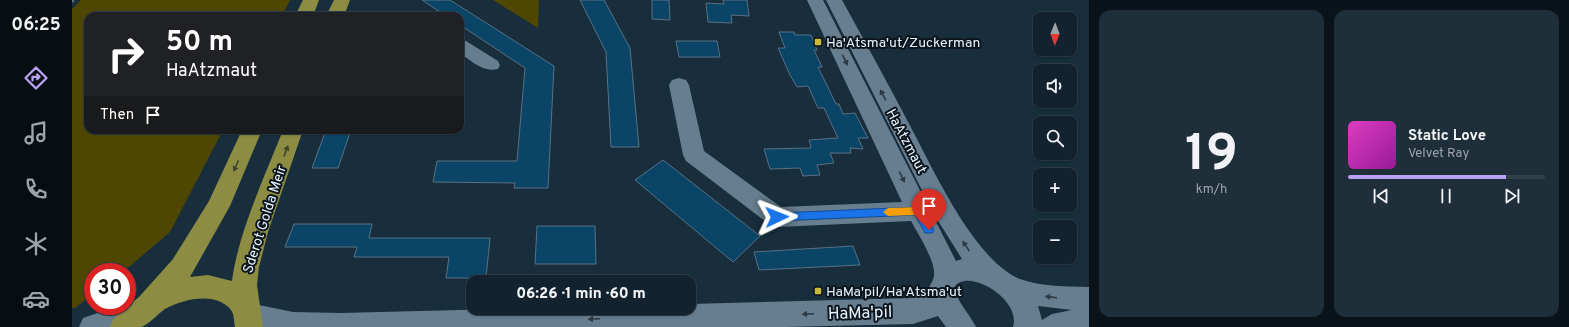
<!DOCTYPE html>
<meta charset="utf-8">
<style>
:root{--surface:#12222e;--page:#1f2f3a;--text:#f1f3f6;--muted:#9ca4aa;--line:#313f4a;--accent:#bca0f2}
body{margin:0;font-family:Overpass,sans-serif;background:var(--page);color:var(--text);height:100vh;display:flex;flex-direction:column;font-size:15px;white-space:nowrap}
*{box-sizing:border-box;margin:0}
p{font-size:13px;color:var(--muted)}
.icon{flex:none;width:22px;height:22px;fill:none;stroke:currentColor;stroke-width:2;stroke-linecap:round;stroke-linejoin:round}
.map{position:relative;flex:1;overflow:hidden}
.sheet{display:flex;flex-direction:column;gap:10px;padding:10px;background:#0a1319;width:480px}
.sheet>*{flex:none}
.banner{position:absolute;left:12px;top:12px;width:380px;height:122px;border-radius:12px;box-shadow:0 1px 3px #0004,0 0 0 1px var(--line);background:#202124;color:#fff;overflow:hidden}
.needle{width:26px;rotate:181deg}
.buttons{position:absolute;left:961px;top:12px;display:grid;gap:8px}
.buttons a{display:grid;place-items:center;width:44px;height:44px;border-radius:8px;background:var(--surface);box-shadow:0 1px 3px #0004,0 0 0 1px var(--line);font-size:20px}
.speed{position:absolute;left:12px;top:263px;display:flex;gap:8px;font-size:20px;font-weight:700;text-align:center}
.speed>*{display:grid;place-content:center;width:52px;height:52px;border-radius:50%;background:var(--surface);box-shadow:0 1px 3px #0004,0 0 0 1px var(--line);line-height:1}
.speed .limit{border:6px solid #d22;background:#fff;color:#111}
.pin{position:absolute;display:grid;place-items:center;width:34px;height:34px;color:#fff;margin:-41px -17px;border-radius:50% 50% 50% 0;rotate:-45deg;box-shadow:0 0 4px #0007}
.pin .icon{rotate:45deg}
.me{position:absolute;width:44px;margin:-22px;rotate:88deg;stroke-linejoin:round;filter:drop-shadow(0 0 3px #0008)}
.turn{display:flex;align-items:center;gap:14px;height:84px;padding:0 16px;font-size:18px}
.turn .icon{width:52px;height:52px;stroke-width:2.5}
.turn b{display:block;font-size:28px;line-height:34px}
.then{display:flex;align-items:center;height:38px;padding:0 16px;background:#0003;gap:8px;font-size:15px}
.sheet .tile{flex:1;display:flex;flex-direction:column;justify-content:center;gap:6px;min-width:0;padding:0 14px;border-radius:12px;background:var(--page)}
.sheet .dial{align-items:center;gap:0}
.dial b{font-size:52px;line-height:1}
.song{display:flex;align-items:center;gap:12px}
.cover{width:48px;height:48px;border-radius:6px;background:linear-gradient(135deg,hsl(310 70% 55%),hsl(300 70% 35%))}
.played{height:4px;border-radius:2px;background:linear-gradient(90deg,var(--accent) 80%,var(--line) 80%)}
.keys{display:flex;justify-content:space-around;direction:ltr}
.sheet .tiles{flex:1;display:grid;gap:10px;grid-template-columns:repeat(2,1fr)}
.trip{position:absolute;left:394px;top:275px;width:230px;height:40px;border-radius:12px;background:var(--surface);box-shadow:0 1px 3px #0004,0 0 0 1px var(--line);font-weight:800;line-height:40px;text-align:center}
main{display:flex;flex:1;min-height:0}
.menu{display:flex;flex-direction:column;width:72px;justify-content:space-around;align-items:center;background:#070e12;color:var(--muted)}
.menu .icon{width:28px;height:28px}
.menu .current{color:var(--accent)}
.menu b{font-size:18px;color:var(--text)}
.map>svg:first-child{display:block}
</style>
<main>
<nav class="menu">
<b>06:25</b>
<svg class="icon current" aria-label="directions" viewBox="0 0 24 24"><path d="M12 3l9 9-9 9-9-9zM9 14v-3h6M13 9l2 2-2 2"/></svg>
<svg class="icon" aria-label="music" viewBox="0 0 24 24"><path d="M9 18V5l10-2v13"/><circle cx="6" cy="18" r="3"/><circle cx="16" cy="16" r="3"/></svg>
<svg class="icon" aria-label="phone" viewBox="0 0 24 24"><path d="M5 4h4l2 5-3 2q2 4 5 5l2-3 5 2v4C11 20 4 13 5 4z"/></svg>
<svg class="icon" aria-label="climate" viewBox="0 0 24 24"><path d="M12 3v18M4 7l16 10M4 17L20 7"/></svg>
<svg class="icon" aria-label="car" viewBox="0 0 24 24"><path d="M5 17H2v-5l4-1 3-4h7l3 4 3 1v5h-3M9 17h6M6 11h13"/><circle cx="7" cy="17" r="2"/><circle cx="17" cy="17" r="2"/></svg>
</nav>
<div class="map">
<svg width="1017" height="327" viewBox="0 0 1017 327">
<rect width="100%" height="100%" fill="#182e3d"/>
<path fill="#4f4701" d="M 9,0 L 218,0 L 210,16 L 16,16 L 16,130 L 151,130 L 98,232 L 51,272 L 21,272 L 21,294 L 3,308 L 0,308 L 0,9 Z
M 421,0 L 467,0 L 466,28 Z"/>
<path fill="#0a4568" stroke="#597082" d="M 350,0 L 378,0 L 482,66 L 476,188 L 442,188 L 443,183 L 361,182 L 365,161 L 445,161 L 453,68 L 388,25 L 388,16 L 374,16 Z
M 508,0 L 532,0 L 558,48 L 567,147 L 539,147 L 534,52 Z
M 580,0 L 597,0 L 598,20 L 580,19 Z
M 651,0 L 675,0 L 677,16 L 659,15 L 660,23 L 636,22 L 634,3 L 652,4 Z
M 707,32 L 722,32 L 723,35 L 739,35 L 745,50 L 742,50 L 750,67 L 746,67 L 764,104 L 767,104 L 771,114 L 783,113 L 796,138 L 786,138 L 791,149 L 778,148 L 779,153 L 758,153 L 762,163 L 745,165 L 748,175 L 731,176 L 728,168 L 698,169 L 692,149 L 739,148 L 737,140 L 766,138 L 752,108 L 746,108 L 736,86 L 725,87 L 718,75 L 706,48 L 713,48 Z
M 604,41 L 645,41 L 648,57 L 607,57 Z
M 254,130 L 279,130 L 266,168 L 240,168 Z
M 591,160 L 688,236 L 661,262 L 563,180 Z
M 222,224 L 300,224 L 297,238 L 418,238 L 414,278 L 374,278 L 377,257 L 282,257 L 285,247 L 213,247 Z
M 465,226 L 523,226 L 524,264 L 463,264 Z
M 781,246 L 788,265 L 687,270 L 682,252 Z"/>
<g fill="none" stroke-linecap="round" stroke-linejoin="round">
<path stroke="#667886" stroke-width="2" stroke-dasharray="2.5 1.5" stroke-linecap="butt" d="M 0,2 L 2,0"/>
<path fill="#667e90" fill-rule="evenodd" d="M 735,0 L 751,0 L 884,261 L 890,259 L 863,216 L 754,0 L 770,0 C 792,40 814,80 835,120 C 859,164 901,260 948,279 C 969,287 995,286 1017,287 L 1017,327 L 941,327 C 950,298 893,266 882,288 C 886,303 897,313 904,327 L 874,327 L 866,316 L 841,324 L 712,327 L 173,327 L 168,325 L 164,316 L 168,307 L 177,303 L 221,312 L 269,313 L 467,308 L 617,308 L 617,304 L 841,298 L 857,293 C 856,285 861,283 862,276 C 864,261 846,234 839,221 L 705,227 L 697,224 L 614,161 L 611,155 L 597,85 L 600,80 L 607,78 L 614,80 L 617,85 L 632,151 L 709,207 L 830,202 ZM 966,306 L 1000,310 L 980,314 L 970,320 Z
M 388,39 L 394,41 L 426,61 L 428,65 L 426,69 C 412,73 399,61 388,53 Z
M 69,298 L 78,302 L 82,311 L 78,320 L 59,327 L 7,327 L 11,318 L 46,306 L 55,306 L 55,303 Z"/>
<path fill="#8c8c43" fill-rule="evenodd" d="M 231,0 L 247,0 L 241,16 L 223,16 Z
M 262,0 L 278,0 L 272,16 L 254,16 Z
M 170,130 L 190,130 L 158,206 L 118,277 L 136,275 L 160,281 C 166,233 193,176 211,130 L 231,130 L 196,232 L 187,267 L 185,285 L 191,327 L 163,327 C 162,321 162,314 159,310 C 144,291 111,299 93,309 C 87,313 75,326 69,327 C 60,327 48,327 38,327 L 42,318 L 67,297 L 101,259 L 137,201 Z"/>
</g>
<defs><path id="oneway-solid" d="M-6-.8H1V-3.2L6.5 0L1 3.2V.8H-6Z"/></defs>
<g fill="#2c3a45">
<use href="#oneway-solid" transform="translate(773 60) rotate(64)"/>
<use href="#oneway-solid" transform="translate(811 95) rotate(-118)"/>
<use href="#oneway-solid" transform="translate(830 177) rotate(64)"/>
<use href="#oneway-solid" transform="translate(894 246) rotate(-124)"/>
<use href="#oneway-solid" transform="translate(979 297) rotate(-173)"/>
<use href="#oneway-solid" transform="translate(736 314) rotate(178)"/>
<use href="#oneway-solid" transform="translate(522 319) rotate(178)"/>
</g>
<g fill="#3f452c">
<use href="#oneway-solid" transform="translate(214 151) rotate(-70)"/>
<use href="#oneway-solid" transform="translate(164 166) rotate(114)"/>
</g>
<path fill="#1a73e8" stroke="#114b97" d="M 846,207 L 850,208 L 860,227 L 862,230 L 860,233 L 853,233 L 843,215 L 705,221 L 700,217 L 705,213 Z"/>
<path fill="#f59e0b" d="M 846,207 L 850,208 L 852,213 L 847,217 L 843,215 L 816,216 L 811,212 L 816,208 Z"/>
<g fill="#cbba39" stroke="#0c151c" stroke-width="1.5">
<rect x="742" y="38" width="8" height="8" rx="2"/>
<rect x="742" y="287" width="8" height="8" rx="2"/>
</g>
<g text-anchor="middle" stroke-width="4" stroke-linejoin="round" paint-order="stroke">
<g font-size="14" fill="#e5f2fd" stroke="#0c151c" text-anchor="start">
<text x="754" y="47">Ha'Atsma'ut/Zuckerman</text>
<text x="754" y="296">HaMa'pil/Ha'Atsma'ut</text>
</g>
<g font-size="14" fill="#e5f2fd" stroke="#0c151c">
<text transform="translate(835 141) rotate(62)" y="5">HaAtzmaut</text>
<text transform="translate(192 219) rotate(-72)" y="5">Sderot Golda Meir</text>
</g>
<g font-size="17" fill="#e5f2fd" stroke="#0c151c">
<text transform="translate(788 312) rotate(-2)" y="6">HaMa'pil</text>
</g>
</g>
</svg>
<div class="buttons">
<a><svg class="needle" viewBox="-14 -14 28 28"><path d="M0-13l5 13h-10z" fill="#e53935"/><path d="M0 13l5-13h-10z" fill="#9ca4aa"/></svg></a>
<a><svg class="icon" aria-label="sound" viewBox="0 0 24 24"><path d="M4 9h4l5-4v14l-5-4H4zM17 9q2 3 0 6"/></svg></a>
<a><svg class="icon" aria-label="search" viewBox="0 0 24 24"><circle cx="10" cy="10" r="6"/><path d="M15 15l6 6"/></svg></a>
<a>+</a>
<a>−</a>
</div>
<div class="speed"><div class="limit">30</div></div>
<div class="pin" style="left:857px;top:230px;background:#d93025"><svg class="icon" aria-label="arrive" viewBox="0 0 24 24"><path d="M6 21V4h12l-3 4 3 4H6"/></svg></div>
<svg class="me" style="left:705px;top:217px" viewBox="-20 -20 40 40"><path d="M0-17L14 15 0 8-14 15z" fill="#1a73e8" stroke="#fff" stroke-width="4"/></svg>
<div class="trip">06:26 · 1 min · 60 m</div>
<div class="banner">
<div class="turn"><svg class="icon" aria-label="right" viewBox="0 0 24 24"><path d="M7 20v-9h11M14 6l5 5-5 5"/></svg><div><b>50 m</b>HaAtzmaut</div></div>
<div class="then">Then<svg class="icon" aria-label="arrive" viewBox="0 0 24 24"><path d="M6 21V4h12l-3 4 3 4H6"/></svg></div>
</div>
</div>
<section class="sheet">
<div class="tiles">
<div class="tile dial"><b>19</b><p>km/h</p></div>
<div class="tile">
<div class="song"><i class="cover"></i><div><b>Static Love</b><p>Velvet Ray</p></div></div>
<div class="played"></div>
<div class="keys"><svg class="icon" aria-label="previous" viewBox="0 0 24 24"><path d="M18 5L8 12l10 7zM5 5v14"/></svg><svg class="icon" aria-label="pause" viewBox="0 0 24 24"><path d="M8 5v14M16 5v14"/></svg><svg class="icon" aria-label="next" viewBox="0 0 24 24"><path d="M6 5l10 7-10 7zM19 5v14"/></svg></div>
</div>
</div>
</section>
</main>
